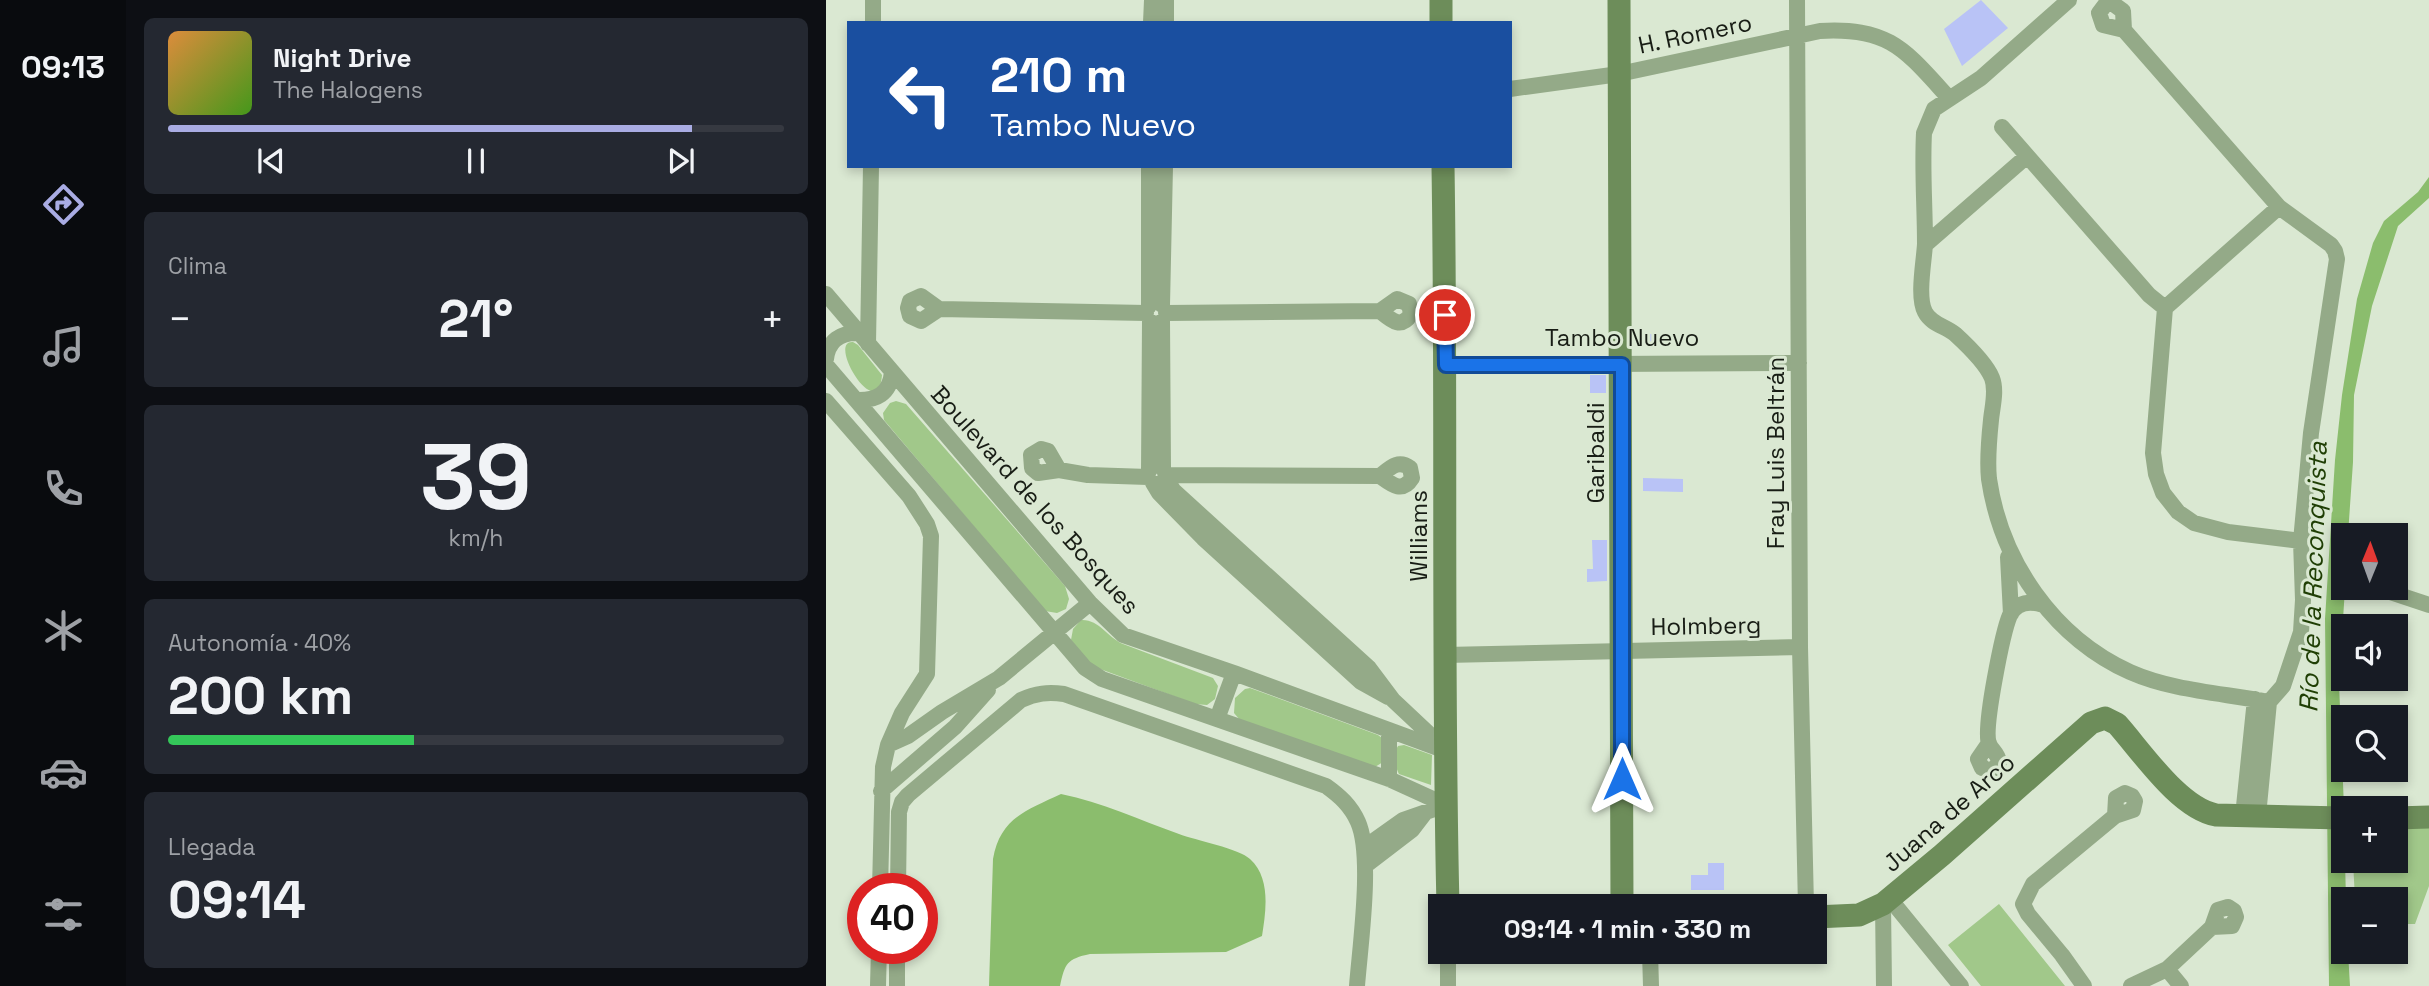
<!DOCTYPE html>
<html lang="es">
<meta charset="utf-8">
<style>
:root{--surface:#171b24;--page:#242831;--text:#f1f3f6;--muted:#9ea1a6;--line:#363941;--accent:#a9ace3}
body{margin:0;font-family:"Space Grotesk",sans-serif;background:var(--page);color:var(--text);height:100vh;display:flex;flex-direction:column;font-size:26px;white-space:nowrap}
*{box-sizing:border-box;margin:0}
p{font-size:23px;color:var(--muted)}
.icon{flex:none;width:38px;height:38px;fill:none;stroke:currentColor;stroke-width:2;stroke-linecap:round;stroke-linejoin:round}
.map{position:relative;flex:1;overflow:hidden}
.details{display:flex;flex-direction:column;gap:18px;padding:18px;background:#0d0f14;width:700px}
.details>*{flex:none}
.hud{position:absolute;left:21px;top:21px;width:665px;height:147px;border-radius:0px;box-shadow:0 4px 10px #0003;background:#1a4fa0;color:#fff;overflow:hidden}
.needle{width:46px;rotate:1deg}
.buttons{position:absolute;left:1505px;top:523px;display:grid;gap:14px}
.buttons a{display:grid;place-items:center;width:77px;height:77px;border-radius:0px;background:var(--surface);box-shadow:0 4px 10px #0003;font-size:35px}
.speed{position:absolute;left:21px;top:873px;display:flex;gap:14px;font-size:35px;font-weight:700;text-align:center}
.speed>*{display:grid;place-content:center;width:91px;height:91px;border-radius:50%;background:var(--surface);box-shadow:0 4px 10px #0003;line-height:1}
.speed .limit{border:10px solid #d22;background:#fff;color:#111}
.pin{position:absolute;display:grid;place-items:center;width:60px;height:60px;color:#fff;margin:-30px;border:4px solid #fff;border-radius:50%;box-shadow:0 2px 7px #0007}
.me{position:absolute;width:77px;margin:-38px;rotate:0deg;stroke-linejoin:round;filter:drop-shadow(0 0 5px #0008)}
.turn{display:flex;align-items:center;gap:24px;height:147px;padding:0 28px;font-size:32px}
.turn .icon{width:91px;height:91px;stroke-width:2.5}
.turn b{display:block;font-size:49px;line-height:60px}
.big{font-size:52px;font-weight:800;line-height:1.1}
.details .card{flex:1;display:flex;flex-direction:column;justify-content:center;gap:10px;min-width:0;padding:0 24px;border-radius:10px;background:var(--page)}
.details .dial{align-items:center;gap:0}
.dial b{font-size:91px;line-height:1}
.song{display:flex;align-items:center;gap:21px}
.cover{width:84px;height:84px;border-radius:10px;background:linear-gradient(135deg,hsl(30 70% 55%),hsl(100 70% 35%))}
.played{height:7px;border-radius:4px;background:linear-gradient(90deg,var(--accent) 85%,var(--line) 85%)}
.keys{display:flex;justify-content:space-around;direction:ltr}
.heat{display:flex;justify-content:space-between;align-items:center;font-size:38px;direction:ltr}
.charge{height:10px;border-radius:5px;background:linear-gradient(90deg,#34c759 40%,var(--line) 0)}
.trip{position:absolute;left:602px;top:894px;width:399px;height:70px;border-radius:0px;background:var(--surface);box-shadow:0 4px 10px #0003;font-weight:800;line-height:70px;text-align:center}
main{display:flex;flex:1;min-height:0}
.tabs{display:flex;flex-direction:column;width:126px;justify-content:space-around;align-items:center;background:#090b0e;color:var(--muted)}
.tabs .icon{width:49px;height:49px}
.tabs .selected{color:var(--accent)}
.tabs b{font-size:32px;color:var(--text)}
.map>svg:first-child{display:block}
</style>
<main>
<nav class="tabs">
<b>09:13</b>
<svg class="icon selected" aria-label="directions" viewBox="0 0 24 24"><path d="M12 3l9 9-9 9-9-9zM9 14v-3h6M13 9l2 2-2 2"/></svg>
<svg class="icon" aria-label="music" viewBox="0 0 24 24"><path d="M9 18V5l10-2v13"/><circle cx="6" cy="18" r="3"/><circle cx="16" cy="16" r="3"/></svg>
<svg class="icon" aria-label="phone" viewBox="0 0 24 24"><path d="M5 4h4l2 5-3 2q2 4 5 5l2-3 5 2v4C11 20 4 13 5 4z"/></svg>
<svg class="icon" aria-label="climate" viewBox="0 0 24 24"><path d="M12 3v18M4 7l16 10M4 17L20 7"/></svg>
<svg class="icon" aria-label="car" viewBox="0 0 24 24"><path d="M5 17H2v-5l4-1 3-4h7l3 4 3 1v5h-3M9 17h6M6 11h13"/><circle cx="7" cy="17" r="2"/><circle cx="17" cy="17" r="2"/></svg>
<svg class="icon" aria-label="filters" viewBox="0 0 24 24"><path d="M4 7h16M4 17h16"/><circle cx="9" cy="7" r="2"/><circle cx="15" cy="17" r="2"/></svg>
</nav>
<section class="details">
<div class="card">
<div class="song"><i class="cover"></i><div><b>Night Drive</b><p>The Halogens</p></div></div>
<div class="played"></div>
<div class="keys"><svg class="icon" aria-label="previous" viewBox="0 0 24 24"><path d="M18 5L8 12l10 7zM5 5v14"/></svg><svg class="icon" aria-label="pause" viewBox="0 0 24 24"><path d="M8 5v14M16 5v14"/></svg><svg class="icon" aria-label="next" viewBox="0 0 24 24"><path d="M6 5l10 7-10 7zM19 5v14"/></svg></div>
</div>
<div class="card"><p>Clima</p>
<div class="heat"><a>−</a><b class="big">21°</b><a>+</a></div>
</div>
<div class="card dial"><b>39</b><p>km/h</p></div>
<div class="card"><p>Autonomía · 40%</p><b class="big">200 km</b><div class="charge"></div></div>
<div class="card"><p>Llegada</p><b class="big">09:14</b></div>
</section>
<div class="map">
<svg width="1603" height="986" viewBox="0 0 1603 986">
<rect width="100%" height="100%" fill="#dae8d2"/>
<path fill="#a1c88a" d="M 27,342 L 32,345 L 56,375 C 52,426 0,340 27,342 Z
M 70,401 L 80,404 L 239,586 L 243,599 L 240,609 L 231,613 L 219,611 L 58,420 L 57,413 L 64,403 Z
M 255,620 C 273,619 281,637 297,644 L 387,678 L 392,686 L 389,699 L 381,705 L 369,704 L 266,666 L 245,640 L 247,629 Z
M 424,688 L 552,735 L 556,738 L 557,762 L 549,767 L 414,720 L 408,713 L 409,698 L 419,689 Z
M 578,745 L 606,755 L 605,785 L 573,774 C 569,767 567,753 572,746 Z
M 1603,824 L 1603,886 L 1589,924 L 1570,924 L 1570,900 L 1529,899 L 1527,861 L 1570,861 L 1570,825 Z
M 1173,904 L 1239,986 L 1155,986 L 1122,945 Z"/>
<path fill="#8bbd6d" d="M 1603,177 L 1603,198 L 1572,226 L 1546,306 L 1528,395 L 1527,462 L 1522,535 L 1517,536 L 1517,588 L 1519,588 L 1513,683 L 1518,808 L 1517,861 L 1519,861 L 1520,899 L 1517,900 L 1517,952 L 1522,952 L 1524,986 L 1503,986 L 1499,619 L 1509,460 L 1516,395 L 1531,299 L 1547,243 L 1558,221 L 1592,192 Z
M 235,794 C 276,802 313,820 353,834 C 369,840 414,849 424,859 C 445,878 440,911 436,936 L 400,952 L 264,954 C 241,959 239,963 234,986 L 163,986 L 167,859 C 174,818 201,810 235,794 Z"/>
<path fill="#b9c3f6" d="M 1155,0 L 1182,28 L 1136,66 L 1118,29 Z
M 809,334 L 827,334 L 827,345 L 809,345 Z
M 764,375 L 780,375 L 780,393 L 764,393 Z
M 817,478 L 857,479 L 857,492 L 817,491 Z
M 766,540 L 781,540 L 781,581 L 761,582 L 761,569 L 767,569 Z
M 882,863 L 898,863 L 898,890 L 865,890 L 865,875 L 882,875 Z"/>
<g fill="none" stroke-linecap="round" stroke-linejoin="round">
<path stroke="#94aa88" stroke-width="16" d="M 971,0 L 974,647 L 980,906
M 1243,0 L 1155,78 L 1108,109 L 1098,133 C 1096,170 1099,207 1099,244 C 1098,262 1091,297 1099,312 C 1105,324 1119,326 1129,334 C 1141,345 1160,363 1166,378 C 1171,391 1166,408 1165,420 C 1163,439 1161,460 1163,479 C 1175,561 1227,637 1304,672 C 1347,691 1397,693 1443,702
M 47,23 L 47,0
M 325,23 L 326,0
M 340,23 L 340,0
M 1298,30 L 1297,11 L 1286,3 L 1279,5 L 1273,13 L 1277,25 L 1298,30 L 1453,207 L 1505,245 L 1509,251 L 1511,259 L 1485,433 L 1475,541 L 1477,600 L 1475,632 L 1457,686 L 1443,702 L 1432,816
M 684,89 L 793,74 L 994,31 C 1064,27 1079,50 1123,98
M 1176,127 L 1323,295 L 1339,308
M 323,166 L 323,306
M 1453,207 L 1339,308 L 1327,453 L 1330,474 L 1337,493 L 1352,512 L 1368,523 L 1402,532 L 1475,541
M 1099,245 L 1200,157
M 0,294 L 264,603 L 297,635 L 408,673 L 620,751
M 336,305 L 339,166
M 113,309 L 95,321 L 84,316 L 82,308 L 84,301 L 95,296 L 113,309 L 320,313
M 340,313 L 554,311 L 571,299 L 583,304 L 585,314 C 575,330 565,320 554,311
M 336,321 L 337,469
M 42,344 L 45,166
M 0,359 C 2,341 15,332 33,333
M 0,365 L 259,668 L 276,679 L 563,779 L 620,805
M 620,365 L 973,363
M 30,400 C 50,401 64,394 66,372
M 0,401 L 83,496 L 101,524 L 105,536 L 101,674 L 76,713 L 62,745 L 57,767 L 54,889
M 233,470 L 222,451 L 215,449 L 205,455 L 206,468 L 212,473 L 233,470 L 262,475 L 322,477
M 323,471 L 324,321
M 340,475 L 554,476 C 565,484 576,494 586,478 L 584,468 C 572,459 564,468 554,476
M 339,478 L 348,491 L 543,668 L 567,700 L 616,746
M 327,483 L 333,493 L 377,538 L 535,682 L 562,697
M 1182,557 L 1185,614
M 1552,588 L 1603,605
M 619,655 L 974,647
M 391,719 L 408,673
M 1163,743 L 1152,759 L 1156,768 L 1162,770 L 1169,768 L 1173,762 C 1172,753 1166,751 1163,744 C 1157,728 1177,631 1184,615 C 1191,601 1205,601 1217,605
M 62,745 L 82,736 L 116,712 L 173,678 L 264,603
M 563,779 L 563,730
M 55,791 L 129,727 L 162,690
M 1417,816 L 1429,699
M 539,847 L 577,820 L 620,805
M 539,866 L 586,830 L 599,813
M 72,889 L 73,812 L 76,802 L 82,795 L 195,700 C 210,693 222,692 238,694 L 500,786 C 514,796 525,806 532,822 C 547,856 534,946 531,986
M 1064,899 L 1135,986
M 1057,904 L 1058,986
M 824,952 L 825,986
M 1341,969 L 1355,986
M 52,986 L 53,948
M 71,986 L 71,948
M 622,986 L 622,952
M 1258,986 L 1236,955 L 1202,914 L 1197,904 L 1207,884 L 1289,816 L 1307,810 L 1309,801 L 1306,796 L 1299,793 L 1290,798 L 1289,816
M 1305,986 L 1341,969 L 1386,927 L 1392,910 L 1402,907 L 1408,911 L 1410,917 L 1406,926 L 1386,927"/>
<path stroke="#6d8d5a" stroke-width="23" d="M 615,0 L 615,23
M 793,0 L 796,906
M 617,166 C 621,413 616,660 622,906
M 1570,818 L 1603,817
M 989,917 L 1033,915 L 1057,904 L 1116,855 L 1265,723 L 1279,718 L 1291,724 C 1316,752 1353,808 1390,815 L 1517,818"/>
</g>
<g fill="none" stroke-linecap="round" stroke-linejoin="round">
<g stroke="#114b97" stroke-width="18">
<path id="route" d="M 619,315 L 620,365 L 796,365 L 796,779"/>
</g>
<use href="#route" stroke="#1a73e8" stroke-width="12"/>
</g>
<g text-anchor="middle" stroke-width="6" stroke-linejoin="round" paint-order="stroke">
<g font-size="24" fill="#181d15" stroke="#dae8d2">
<text transform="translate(869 34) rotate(-12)" y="8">H. Romero</text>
<text x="796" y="346">Tambo Nuevo</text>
<text transform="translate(770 453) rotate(-90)" y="8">Garibaldi</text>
<text transform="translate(950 453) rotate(-90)" y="8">Fray Luis Beltrán</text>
<text transform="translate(209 500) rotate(48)" y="8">Boulevard de los Bosques</text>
<text transform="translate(593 536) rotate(-90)" y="8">Williams</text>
<text transform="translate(880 626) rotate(-1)" y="8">Holmberg</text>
<text transform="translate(1123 813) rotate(-41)" y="8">Juana de Arco</text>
</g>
<g font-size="26" font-style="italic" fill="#1f3e04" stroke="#dae8d2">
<text transform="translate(1487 577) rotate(-88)" y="9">Río de la Reconquista</text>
</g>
</g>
</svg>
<div class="buttons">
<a><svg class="needle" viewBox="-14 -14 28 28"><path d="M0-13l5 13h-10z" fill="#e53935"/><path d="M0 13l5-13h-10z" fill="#9ea1a6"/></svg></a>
<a><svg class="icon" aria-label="sound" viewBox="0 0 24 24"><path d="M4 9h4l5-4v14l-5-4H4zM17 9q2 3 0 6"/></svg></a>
<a><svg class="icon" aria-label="search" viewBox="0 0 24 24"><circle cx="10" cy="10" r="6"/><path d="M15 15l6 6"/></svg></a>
<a>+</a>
<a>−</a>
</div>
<div class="speed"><div class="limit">40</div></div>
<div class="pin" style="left:619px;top:315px;background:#d93025"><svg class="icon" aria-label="arrive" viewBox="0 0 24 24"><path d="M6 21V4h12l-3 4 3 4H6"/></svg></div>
<svg class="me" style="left:796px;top:779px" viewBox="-20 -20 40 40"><path d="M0-17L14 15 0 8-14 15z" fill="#1a73e8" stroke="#fff" stroke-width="4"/></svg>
<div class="trip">09:14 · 1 min · 330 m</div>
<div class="hud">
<div class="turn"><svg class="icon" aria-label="left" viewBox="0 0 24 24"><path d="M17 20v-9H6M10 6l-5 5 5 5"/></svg><div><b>210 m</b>Tambo Nuevo</div></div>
</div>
</div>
</main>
